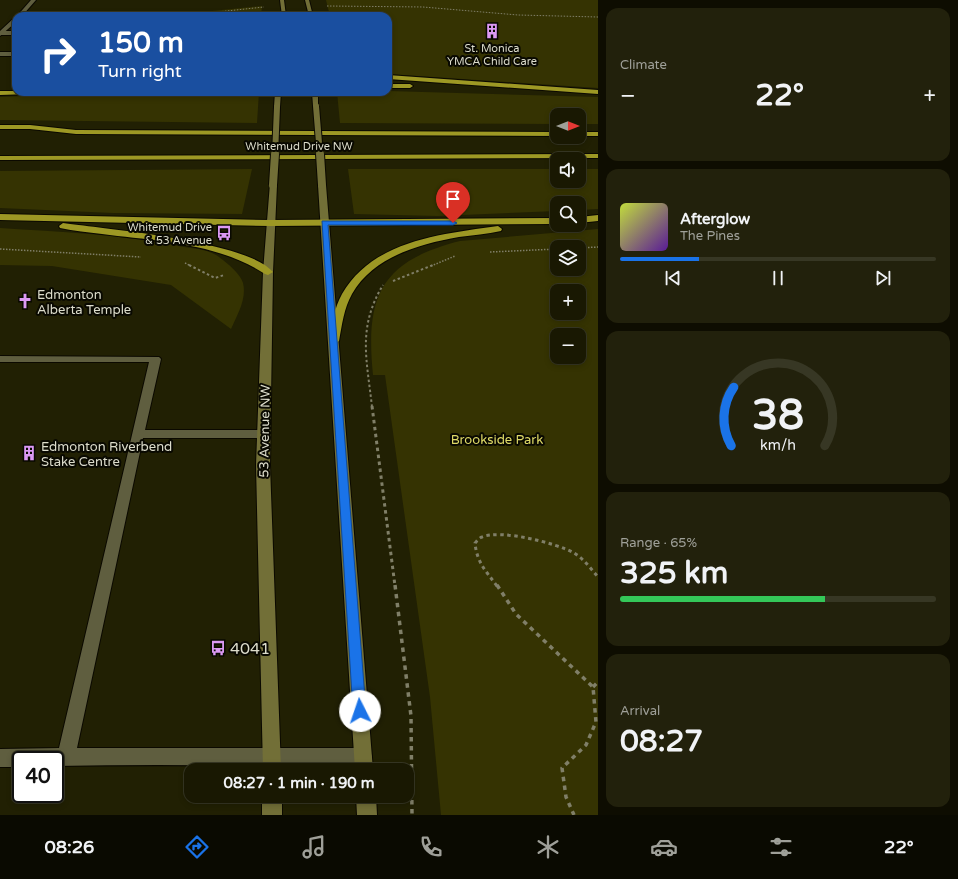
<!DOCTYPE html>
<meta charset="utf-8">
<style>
:root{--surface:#191802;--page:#22210c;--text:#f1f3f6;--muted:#9fa099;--line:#373724;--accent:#1a73e8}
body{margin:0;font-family:"Varela Round",sans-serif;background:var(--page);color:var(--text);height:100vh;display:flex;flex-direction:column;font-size:15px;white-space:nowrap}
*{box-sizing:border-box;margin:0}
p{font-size:13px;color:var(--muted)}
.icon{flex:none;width:22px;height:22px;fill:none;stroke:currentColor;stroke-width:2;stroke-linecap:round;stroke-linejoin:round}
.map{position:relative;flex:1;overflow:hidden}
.panel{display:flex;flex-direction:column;gap:8px;padding:8px;background:#0e0d01;width:360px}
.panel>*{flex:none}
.guide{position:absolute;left:12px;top:12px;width:380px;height:84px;border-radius:12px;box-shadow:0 2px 6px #0003,0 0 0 1px var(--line);background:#1a4fa0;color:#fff;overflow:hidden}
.needle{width:26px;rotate:90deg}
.buttons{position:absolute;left:550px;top:108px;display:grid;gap:8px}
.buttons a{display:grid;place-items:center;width:36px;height:36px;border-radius:8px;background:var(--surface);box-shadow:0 2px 6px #0003,0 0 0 1px var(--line);font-size:20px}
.speed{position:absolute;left:12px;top:751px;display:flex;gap:8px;font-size:20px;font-weight:700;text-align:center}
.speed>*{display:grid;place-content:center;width:52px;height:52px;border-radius:50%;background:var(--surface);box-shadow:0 2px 6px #0003,0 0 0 1px var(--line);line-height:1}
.speed .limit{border:2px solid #111;border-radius:6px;background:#fff;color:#111}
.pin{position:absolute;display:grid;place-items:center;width:34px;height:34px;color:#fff;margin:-41px -17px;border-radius:50% 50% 50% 0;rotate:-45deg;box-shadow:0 0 4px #0007}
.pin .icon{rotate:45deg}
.me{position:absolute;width:44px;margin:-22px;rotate:356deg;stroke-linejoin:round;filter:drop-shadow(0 0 3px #0008)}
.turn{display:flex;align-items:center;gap:14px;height:84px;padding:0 20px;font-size:18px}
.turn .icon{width:52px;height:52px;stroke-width:2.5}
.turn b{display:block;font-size:28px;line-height:34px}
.big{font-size:30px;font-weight:800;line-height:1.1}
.panel .card{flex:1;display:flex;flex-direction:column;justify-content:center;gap:6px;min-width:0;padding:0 14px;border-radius:12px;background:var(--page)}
.panel .dial{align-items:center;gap:0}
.dial svg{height:104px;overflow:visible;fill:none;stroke:var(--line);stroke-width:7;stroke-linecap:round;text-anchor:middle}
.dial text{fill:var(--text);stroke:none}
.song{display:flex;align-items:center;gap:12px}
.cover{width:48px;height:48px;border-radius:6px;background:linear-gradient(135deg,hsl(70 70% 55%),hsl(270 70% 35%))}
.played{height:4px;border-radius:2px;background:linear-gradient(90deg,var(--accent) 25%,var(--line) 25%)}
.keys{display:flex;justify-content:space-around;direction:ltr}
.heat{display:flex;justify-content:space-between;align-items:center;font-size:22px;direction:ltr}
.charge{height:6px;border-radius:3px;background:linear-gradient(90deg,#34c759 65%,var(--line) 0)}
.trip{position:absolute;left:184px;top:763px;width:230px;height:40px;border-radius:12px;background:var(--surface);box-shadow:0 2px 6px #0003,0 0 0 1px var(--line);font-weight:800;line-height:40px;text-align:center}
.menu{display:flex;height:64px;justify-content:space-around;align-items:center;background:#0a0a01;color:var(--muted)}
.menu .icon{width:28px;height:28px}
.menu .active{color:var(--accent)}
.menu b{font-size:18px;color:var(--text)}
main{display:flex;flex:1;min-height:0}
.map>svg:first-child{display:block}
</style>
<main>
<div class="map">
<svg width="598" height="815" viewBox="0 0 598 815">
<rect width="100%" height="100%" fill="#212003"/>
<path fill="#353302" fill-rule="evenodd" d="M 326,0 L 598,0 L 598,88 L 388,74 L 388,16 L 330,16 Z
M 262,6 L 261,16 L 36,16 L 41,11 L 202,12 Z
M 388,91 L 598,97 L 598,124 L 579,124 L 579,115 L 557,115 L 557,124 L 340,123 L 337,92 Z
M 115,92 L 259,92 L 257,123 L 0,120 L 0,97 Z
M 252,169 L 242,214 L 113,213 L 0,208 L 0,171 Z
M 348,169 L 557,169 L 557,181 L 579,181 L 579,169 L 598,169 L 598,209 L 579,210 L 579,203 L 557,203 L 557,211 L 438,216 L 354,214 Z
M 0,228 C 59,232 120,234 178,246 C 190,248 206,249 216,255 C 224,260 241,274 243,283 C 247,299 237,315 231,329 L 171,285 L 52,266 L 0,265 Z
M 598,229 L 598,815 L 441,815 L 430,697 L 385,375 L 373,375 C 365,296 381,261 460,241 ZM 557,247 L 579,247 L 579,269 L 557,269 ZM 557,291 L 579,291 L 579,313 L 557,313 ZM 557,335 L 579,335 L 579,357 L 557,357 Z"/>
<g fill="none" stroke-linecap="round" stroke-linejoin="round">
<g stroke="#0b0900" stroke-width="2">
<path id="lane" d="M 1,31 L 16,31 L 16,35 L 1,35 Z
M 0,52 L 16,52 L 16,56 L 0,56 Z
M 0,356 L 159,357 L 161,359 L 145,430 L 264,430 L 268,431 L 270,434 L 268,437 L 264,438 L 143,438 L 77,748 L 363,748 L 370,751 L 372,757 L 370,763 L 363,766 C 260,766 157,764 55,766 L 55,760 L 21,760 L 21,767 L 0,767 L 0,749 L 59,748 L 149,362 L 0,362 Z"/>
</g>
<g stroke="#0b0900" stroke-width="2">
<path id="street" d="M 31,0 L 36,0 L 22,16 L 17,16 Z
M 14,18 L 16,18 L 16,22 L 0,36 L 0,31 Z"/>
</g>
<g stroke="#0b0900" stroke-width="2">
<path id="secondary" d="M 280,0 L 284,0 L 286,16 L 282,16 Z
M 305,0 L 309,0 L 313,16 L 309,16 Z
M 275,92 L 281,92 L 280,107 L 277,109 L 274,107 Z
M 312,92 L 318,92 L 318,107 L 313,106 Z
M 270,183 L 276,183 L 277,185 L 273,272 L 270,465 L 281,770 L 263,770 L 256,465 L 263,272 Z
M 319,183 L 325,183 L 326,185 L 373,770 L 355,770 L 318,185 Z
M 262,796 L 282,796 L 282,815 L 262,815 Z
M 356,796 L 376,796 L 377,815 L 357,815 Z"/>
</g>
<g stroke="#0b0900" stroke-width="2">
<path id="highway" d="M 388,75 L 598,90 L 598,94 L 388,79 Z
M 388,84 L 410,84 L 413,86 L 410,88 L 388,88 Z
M 0,91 L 16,91 L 16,92 L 33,92 L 30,94 L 0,95 Z
M 0,125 L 30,125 L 76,130 L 557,132 L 557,136 L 76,134 L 30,129 L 0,129 Z
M 579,132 L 598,132 L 598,136 L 579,136 Z
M 598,154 L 598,158 L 0,160 L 0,156 Z
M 0,214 L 270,220 L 557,218 L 557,224 L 270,226 L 0,220 Z
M 598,215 L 598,221 L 579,223 L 579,217 Z
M 63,223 C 106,229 247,241 273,272 L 268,275 L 265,274 C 218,243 156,241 102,234 C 88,232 74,231 60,228 L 59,226 Z
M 498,226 L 502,229 L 501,231 C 487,234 473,235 459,237 C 419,244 373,257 352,294 C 344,308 342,325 339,341 L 334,344 L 329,341 C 332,325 334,308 342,294 C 373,240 442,234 498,226 Z"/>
</g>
<path stroke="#807f68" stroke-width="1" stroke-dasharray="1.5 1.5" stroke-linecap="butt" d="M 327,6 L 423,7 L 518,15 L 598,17
M 45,15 L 208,13 L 264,7"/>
<path stroke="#807f68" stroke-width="1.5" stroke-dasharray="1.5 1.5" stroke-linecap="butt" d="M 579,248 L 598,247
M 0,249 L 141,257
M 490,252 L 557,249
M 185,263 L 191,266
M 431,266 L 455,256"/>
<path stroke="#807f68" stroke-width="2" stroke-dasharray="2.5 2.5" stroke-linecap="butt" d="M 189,265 L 215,278 L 224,275
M 393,281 L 433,265
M 372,407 C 367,360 357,328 383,285"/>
<path stroke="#807f68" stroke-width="3" stroke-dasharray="3.5 3.5" stroke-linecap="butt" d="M 372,406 L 395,586
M 497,586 C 486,571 477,563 475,543 C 477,541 479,538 482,537 C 501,529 556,543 574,553 C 584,559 591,569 598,577"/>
<path stroke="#807f68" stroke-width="3.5" stroke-dasharray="4.5 4.5" stroke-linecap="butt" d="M 395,585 L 411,716 L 412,815
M 497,585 L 516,614 L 593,687 L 596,722 L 586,745 L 562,768 L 566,797 L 574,815
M 593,687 L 598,682"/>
<use href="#lane" fill="#5f5e3f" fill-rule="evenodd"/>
<use href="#street" fill="#5f5e3f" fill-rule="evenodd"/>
<use href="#secondary" fill="#726f37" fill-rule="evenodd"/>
<use href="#highway" fill="#9d9824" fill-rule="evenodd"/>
<g stroke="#0b0900" stroke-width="8" stroke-linecap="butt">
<path id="secondary-bridge-far1" d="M 316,106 L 320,155
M 275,155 L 277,107"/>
</g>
<g stroke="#0b0900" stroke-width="10" stroke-linecap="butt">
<path id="secondary-bridge" d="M 320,154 L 322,185
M 273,185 L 275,154"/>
</g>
<use href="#secondary-bridge-far1" stroke="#726f37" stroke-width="6"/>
<use href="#secondary-bridge" stroke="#726f37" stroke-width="8"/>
</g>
<path fill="#1a73e8" stroke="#114b97" d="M 322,221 L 453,221 L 457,223 L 453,225 L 328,225 L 366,711 L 364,715 L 360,717 L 355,715 L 353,711 Z"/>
<defs>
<g id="building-bare" transform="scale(1.2)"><path d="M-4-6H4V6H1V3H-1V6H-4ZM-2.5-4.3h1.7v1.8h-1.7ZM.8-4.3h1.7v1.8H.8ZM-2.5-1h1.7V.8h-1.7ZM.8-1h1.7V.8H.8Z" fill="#dc99f4" stroke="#090901" stroke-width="2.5" paint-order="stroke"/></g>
<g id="bus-bare" transform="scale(1.2)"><path d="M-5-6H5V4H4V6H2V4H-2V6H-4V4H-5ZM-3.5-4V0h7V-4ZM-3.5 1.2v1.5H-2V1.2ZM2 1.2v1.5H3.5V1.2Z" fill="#dc99f4" stroke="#090901" stroke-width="2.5" paint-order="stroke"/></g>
<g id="church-bare" transform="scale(1.2)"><path d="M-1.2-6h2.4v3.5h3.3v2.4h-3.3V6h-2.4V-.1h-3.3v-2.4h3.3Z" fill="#dc99f4" stroke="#090901" stroke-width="2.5" paint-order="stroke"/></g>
</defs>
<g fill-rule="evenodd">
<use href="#building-bare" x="492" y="31"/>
<use href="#bus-bare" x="224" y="233"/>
<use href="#church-bare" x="25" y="301"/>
<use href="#building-bare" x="29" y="453"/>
<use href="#bus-bare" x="218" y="648"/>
</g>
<g text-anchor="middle" stroke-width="4" stroke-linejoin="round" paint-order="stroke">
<g font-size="11" fill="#dcdccb" stroke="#090901">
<text x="492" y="52">St. Monica<tspan x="492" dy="13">YMCA Child Care</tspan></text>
<text x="212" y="231" text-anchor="end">Whitemud Drive<tspan x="212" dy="13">&amp; 53 Avenue</tspan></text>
</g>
<g font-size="11" fill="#dcdccb" stroke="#090901">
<text x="299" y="150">Whitemud Drive NW</text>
</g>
<g font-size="13" fill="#dcdccb" stroke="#090901" text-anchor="start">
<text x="37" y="299">Edmonton<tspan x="37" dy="15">Alberta Temple</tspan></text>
<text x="41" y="451">Edmonton Riverbend<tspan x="41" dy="15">Stake Centre</tspan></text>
</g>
<g font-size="13" fill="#dcdccb" stroke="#090901">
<text transform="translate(264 431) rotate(-89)" y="5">53 Avenue NW</text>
</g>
<g font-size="13" fill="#dfda67" stroke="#090901">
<text x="497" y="444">Brookside Park</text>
</g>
<g font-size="16" fill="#dcdccb" stroke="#090901" text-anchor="start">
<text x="230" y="654">4041</text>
</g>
</g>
</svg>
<div class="buttons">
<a><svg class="needle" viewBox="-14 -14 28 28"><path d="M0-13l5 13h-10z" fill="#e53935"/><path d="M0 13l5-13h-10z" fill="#9fa099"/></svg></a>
<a><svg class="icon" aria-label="sound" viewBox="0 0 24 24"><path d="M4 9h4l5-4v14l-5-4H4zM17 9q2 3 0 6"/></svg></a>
<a><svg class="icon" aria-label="search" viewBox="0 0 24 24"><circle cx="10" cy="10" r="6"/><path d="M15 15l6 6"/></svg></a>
<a><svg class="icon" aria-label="layers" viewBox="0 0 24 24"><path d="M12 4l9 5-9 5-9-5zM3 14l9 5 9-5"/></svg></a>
<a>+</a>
<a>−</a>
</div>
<div class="speed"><div class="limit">40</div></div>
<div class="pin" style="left:453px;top:223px;background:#d93025"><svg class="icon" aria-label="arrive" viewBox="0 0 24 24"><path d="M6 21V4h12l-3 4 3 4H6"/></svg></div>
<svg class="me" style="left:360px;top:711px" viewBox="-20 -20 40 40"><circle r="19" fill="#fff"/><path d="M0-13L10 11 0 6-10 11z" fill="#1a73e8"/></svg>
<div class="trip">08:27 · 1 min · 190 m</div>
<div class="guide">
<div class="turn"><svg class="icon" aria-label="right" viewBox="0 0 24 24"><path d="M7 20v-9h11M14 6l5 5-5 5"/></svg><div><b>150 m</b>Turn right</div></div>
</div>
</div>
<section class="panel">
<div class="card"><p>Climate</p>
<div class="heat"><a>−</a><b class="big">22°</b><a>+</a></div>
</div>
<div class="card">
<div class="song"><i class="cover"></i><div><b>Afterglow</b><p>The Pines</p></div></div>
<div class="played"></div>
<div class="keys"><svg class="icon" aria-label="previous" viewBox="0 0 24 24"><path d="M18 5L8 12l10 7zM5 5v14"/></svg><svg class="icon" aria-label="pause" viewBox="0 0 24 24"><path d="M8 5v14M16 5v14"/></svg><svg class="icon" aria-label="next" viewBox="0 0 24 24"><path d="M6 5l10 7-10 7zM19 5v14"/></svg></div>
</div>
<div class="card dial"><svg viewBox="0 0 100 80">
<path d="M14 69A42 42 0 1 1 86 69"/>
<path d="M14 69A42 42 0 0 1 16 24" stroke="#1a73e8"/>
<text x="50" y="56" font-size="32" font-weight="700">38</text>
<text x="50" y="72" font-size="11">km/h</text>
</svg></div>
<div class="card"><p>Range · 65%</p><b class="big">325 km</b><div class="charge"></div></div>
<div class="card"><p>Arrival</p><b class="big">08:27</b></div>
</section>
</main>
<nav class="menu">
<b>08:26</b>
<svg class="icon active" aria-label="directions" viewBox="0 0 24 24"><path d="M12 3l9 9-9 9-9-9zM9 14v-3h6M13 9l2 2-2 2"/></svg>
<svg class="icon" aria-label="music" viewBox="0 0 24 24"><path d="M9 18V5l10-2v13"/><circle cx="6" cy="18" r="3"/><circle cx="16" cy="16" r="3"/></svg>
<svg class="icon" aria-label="phone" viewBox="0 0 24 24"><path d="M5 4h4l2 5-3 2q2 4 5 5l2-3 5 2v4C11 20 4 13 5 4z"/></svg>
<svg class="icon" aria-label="climate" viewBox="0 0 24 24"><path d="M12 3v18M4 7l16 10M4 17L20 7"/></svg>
<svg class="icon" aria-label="car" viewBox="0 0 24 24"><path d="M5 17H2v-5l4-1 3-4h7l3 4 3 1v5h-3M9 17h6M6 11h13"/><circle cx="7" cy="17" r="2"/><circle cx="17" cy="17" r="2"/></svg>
<svg class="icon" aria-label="filters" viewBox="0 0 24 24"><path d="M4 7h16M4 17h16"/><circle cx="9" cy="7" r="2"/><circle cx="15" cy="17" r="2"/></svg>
<b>22°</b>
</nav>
